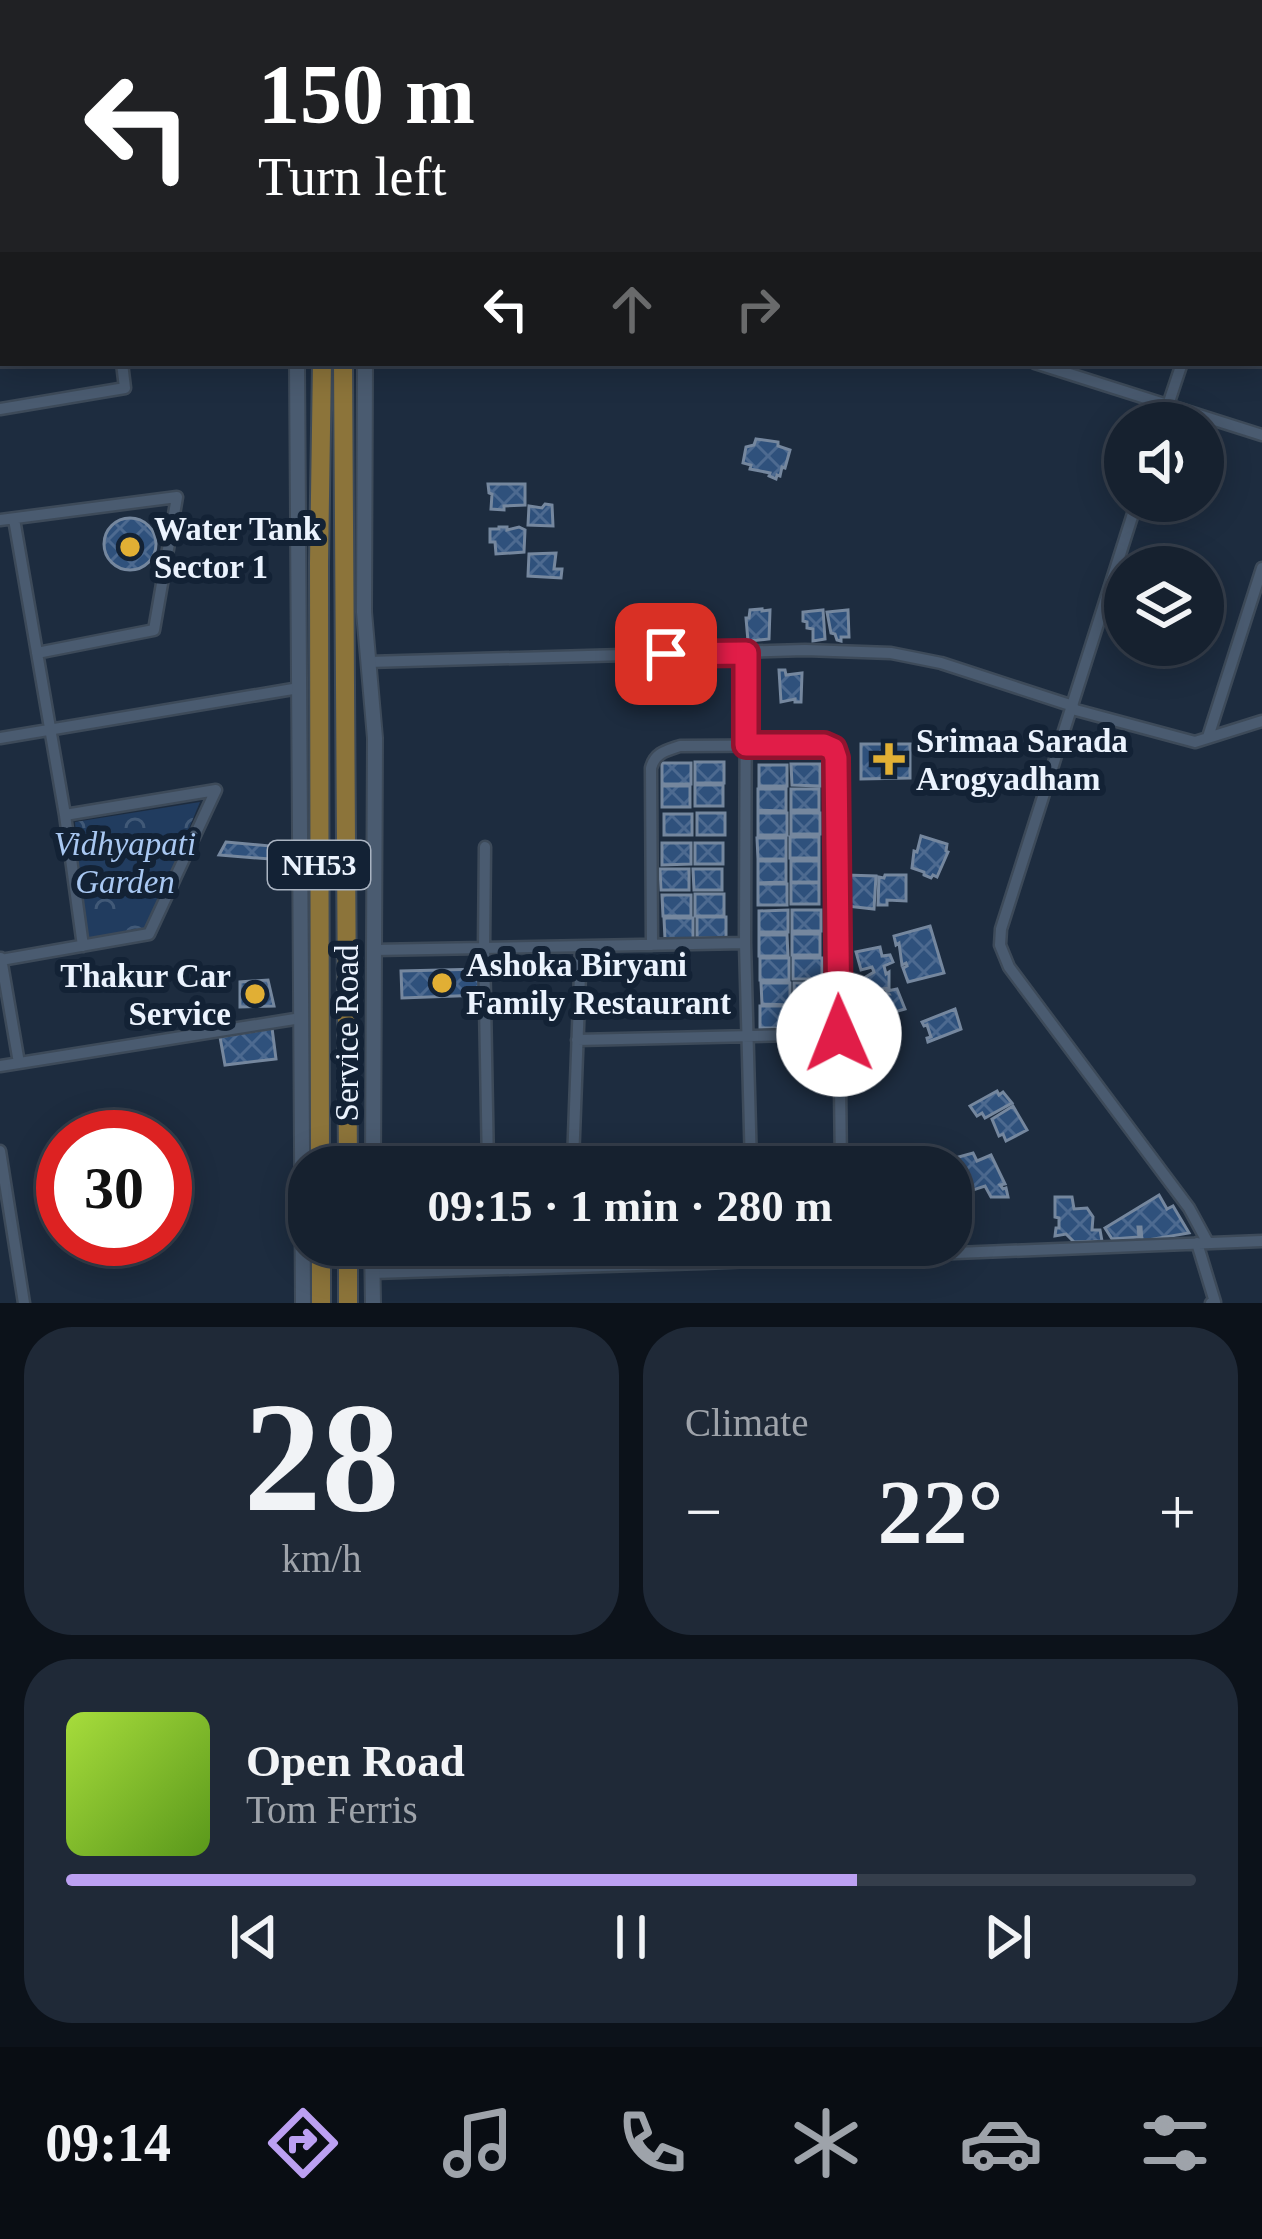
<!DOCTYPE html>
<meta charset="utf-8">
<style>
:root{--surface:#16212f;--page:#1f2937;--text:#f1f3f6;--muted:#9ea3aa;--line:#353e4b;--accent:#bca0f2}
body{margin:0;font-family:"Times New Roman",serif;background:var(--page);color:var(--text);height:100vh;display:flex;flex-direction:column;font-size:45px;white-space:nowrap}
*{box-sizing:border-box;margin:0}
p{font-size:39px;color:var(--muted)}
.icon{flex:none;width:66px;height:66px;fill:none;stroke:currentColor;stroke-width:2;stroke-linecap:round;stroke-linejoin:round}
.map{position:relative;height:1303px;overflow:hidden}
.panel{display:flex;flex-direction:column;gap:24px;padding:24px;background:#0c121a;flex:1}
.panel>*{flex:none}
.hud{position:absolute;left:0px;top:0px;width:1263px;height:366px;box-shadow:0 6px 30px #0003,0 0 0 3px var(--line);background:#202124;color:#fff;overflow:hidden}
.tools{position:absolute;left:1104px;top:402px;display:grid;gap:24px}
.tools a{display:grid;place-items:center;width:120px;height:120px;border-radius:50%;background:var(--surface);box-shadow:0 6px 30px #0003,0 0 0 3px var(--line);font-size:60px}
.speed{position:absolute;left:36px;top:1110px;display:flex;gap:24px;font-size:60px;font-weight:700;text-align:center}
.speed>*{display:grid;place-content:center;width:156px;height:156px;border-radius:50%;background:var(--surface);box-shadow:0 6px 30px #0003,0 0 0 3px var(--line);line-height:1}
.speed .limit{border:18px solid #d22;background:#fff;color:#111}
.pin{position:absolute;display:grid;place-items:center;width:102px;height:102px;color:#fff;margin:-51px;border-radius:24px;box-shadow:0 6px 18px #0006}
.me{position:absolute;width:132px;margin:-66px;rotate:359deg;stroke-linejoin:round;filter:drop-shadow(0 0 9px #0008)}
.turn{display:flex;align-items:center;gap:42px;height:252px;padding:0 60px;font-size:54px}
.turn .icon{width:156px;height:156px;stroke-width:2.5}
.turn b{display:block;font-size:84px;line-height:102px}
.lanes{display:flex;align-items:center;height:114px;padding:0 60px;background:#0003;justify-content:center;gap:60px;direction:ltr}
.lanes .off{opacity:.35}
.big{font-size:90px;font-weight:700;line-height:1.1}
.panel .tile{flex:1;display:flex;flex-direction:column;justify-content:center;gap:18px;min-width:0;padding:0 42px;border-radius:48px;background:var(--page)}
.panel .dial{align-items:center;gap:0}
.dial b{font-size:156px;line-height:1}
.song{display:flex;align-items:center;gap:36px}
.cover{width:144px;height:144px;border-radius:18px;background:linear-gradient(135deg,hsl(80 70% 55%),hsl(90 70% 35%))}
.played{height:12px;border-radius:6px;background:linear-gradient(90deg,var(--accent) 70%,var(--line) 70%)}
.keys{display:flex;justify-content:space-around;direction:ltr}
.heat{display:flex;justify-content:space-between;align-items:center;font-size:66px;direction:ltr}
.panel .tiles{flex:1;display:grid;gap:24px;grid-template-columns:1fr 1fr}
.tile:last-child{grid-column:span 2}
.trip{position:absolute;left:288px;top:1146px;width:684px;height:120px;border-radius:48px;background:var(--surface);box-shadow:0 6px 30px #0003,0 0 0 3px var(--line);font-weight:700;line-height:120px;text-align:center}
.menu{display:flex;height:192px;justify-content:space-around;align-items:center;background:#090d13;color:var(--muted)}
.menu .icon{width:84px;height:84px}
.menu .on{color:var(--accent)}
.menu b{font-size:54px;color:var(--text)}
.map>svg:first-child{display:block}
</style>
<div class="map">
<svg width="1262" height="1303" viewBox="0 0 1262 1303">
<defs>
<pattern id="park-crowns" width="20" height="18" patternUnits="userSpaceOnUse" patternTransform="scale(3)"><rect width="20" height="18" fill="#213c5f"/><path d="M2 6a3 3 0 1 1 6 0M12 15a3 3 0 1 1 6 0" fill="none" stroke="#415977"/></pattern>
<pattern id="building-cross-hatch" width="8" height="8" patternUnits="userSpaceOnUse" patternTransform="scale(3)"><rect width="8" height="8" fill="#2f517c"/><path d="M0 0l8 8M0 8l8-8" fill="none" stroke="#4d6a90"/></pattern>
</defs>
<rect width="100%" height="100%" fill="#1d2c3f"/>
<path fill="url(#park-crowns)" d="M 200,802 L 146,931 L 86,941 L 75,822 Z"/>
<path fill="url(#building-cross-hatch)" stroke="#75879e" stroke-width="3" d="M 979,0 L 1036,0 L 1033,3 L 977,3 Z
M 756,439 L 778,442 L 778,446 L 790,450 L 785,468 L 782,467 L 780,476 L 777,475 L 776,479 L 769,476 L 770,473 L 750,469 L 751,465 L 743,463 L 746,447 L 754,445 Z
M 488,484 L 525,484 L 525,505 L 504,506 L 504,510 L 491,509 L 492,494 L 489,493 Z
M 545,504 L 552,505 L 553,526 L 528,525 L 529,506 L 542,508 Z
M104 544a26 26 0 1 1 52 0a26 26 0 1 1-52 0Z
M 499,527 L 507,527 L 507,530 L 519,527 L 525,530 L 524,552 L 496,554 L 495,542 L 490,542 L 490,529 L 499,529 Z
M 556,553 L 554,569 L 562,569 L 561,578 L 528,576 L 529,554 Z
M 762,609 L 762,611 L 770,610 L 769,639 L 748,641 L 746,618 L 749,618 L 750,610 Z
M 823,610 L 825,639 L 813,641 L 813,629 L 807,628 L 807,622 L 803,621 L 803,612 Z
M 848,610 L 849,637 L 841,637 L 841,641 L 837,640 L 835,634 L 831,633 L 827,612 Z
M 779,670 L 785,670 L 786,675 L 802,673 L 801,702 L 795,702 L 795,699 L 781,702 Z
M 861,744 L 910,744 L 910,778 L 861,779 Z
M 695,762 L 724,762 L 724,783 L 695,783 Z
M 662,763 L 691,763 L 691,784 L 662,784 Z
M 791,764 L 820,764 L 820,786 L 792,785 Z
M 759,765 L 787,765 L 787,786 L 759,786 Z
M 695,785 L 723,785 L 723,806 L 695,806 Z
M 662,786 L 690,786 L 690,807 L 662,807 Z
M 758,789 L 786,789 L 786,811 L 758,810 Z
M 791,789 L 819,789 L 819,810 L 791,810 Z
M 697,813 L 725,813 L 725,835 L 697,835 Z
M 758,813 L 787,813 L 787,835 L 758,835 Z
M 791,813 L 820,813 L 820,834 L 791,834 Z
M 664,814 L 692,814 L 692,835 L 664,835 Z
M 921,836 L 947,844 L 946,851 L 948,852 L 937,877 L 933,875 L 931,878 L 924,875 L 924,872 L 912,868 L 914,851 L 917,852 Z
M 790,837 L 819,837 L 819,858 L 790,858 Z
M 757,838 L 786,838 L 786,859 L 758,859 Z
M 226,842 L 271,846 L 270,859 L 219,855 Z
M 662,843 L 691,843 L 691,864 L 662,865 Z
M 695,843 L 723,843 L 723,864 L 695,864 Z
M 758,861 L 786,861 L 786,882 L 758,883 Z
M 791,861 L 819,861 L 819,882 L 791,882 Z
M 660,869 L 689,869 L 689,890 L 661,890 Z
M 693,869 L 722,869 L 722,890 L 694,890 Z
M 845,875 L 876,876 L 874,909 L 846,906 Z
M 885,875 L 906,875 L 906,901 L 887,900 L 887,905 L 878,905 L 879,877 L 884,878 Z
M 791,883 L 819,883 L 819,904 L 791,904 Z
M 758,884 L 787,884 L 787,905 L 758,905 Z
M 695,894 L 724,894 L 724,916 L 695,916 Z
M 662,895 L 691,895 L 691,916 L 663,916 Z
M 788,910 L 788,932 L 759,932 L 759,911 Z
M 792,910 L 821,910 L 821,931 L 792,931 Z
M 697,917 L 726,917 L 726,938 L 697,938 Z
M 664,918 L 693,918 L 693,939 L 665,939 Z
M 930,926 L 944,973 L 908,982 L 903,968 L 907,966 L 906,963 L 902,965 L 899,943 L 896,945 L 894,936 Z
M 792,934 L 820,934 L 820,955 L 792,955 Z
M 759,935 L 787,935 L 788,956 L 759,956 Z
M 880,947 L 882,956 L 890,955 L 893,962 L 884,966 L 886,974 L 889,972 L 889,988 L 867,991 L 864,978 L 874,972 L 872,967 L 861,970 L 856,952 Z
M 760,958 L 789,958 L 789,980 L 760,980 Z
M 793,958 L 822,958 L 822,979 L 793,979 Z
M 481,969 L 482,995 L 402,998 L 401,971 Z
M 268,980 L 274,1006 L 240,1007 L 240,982 Z
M 761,983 L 790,983 L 790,1005 L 762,1004 Z
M 794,983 L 823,983 L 823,1004 L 794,1004 Z
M 897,989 L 905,1009 L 870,1019 L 869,1014 L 872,1014 L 868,999 L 875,997 L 875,994 L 889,994 L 887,991 Z
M 760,1006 L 788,1006 L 789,1028 L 760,1028 Z
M 793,1006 L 821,1006 L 821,1027 L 793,1027 Z
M 955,1009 L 961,1029 L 928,1042 L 927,1038 L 931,1037 L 927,1025 L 924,1026 L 922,1022 Z
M 272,1028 L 276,1059 L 225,1065 L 220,1037 Z
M 997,1091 L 999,1095 L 1003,1092 L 1012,1103 L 985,1118 L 982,1113 L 977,1116 L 970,1106 Z
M 1013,1106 L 1027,1130 L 1006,1141 L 1003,1134 L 999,1136 L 992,1119 Z
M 973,1153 L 977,1161 L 991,1155 L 1005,1184 L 1000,1185 L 1003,1189 L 1006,1188 L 1008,1197 L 991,1197 L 985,1186 L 970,1191 L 955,1158 Z
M 1159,1195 L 1167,1209 L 1173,1206 L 1189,1233 L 1142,1241 L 1141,1227 L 1138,1227 L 1139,1237 L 1112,1239 L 1105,1228 Z
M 1055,1197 L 1072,1197 L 1074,1209 L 1087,1208 L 1093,1217 L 1092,1230 L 1100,1230 L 1102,1241 L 1074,1242 L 1066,1234 L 1055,1236 L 1056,1228 L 1059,1228 L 1059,1218 L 1055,1217 Z
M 951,1206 L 962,1206 L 964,1228 L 961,1232 L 954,1230 L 953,1233 L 951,1233 Z"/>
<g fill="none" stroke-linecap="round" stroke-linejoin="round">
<g stroke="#3d4a59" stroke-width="15">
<path id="minor" d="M 131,0 L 132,3
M 1168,0 L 1171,3
M 965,3 L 967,0
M 1260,38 L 1262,42
M 0,90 L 3,90
M 0,198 L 3,197
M 0,211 L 3,221
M 0,260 L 3,260
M 1035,363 L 1262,435
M 0,409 L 125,388 L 122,363
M 1162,423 L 1182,363
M 1137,501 L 1001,929 L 1000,945 L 1009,967 L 1189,1208 L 1208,1243
M 14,519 L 65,815 L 83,946
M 0,520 L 177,497 L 154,630 L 37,653
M 746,653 L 745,943 L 751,1167
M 368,662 L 805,650 L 891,653 L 941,663 L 1073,706
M 1072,709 L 1195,742 L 1262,721
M 1208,737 L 1262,568
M 0,738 L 299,688
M 485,847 L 484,948 L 488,1167
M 652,945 L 651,768 C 655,753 665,751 680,746 L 824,745 L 833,749 L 836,759 L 841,1167
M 374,950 L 745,943
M 1,958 L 19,1063
M 1,960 L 149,934 L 216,790 L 65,815
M 577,1040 L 839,1034
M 0,1066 L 301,1018
M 0,1151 L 24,1303
M 573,1162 L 581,947
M 488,1164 L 751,1157
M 1197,1243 L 1215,1302 L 1211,1303
M 489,1245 L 490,1269
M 373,1273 L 703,1263 L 1262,1241"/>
</g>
<g stroke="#3d4a59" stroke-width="18">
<path id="tertiary" d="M 296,0 L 296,3
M 815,0 L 819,3
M 837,0 L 841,3
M 366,3 L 366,0
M 1260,272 L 1262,273
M 1260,286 L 1262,286
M 297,363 L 303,1303
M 365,363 L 364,612 L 375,738 L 373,1167
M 372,1245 L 373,1303"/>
</g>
<g stroke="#3d4a59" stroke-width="22">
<path id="trunk" d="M 320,0 L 320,3
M 342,0 L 342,3
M 343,363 L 348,1167
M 320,1167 L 319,563 L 322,363
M 321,1245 L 321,1303
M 348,1245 L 348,1303"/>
</g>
<use href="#minor" stroke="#4a5b70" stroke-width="10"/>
<use href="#tertiary" stroke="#4a5b70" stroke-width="14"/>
<use href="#trunk" stroke="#8c743a" stroke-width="18"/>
</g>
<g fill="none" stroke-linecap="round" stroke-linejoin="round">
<g stroke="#92132f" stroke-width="30">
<path id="route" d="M 666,654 L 746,653 L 746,745 L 824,745 L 833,749 L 836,758 L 839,1034"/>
</g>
<use href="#route" stroke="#e11d48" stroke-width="21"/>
</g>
<g fill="#e1af34" stroke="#132235" stroke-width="4.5">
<circle cx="130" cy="547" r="12"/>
<path d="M883 741h12v12h12v12h-12v12h-12v-12h-12v-12h12z"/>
<circle cx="442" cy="983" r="12"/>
<circle cx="255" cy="994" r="12"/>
</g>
<g text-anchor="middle" stroke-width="12" stroke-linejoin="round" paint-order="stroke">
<rect fill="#132235" stroke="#aab4c2" stroke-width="3" x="268" y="841" width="102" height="48" rx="9"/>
<g font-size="30" font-weight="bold" fill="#ebf3fe">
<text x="319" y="875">NH53</text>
</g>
<g font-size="33" font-weight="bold" fill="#ebf3fe" stroke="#132235" text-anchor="start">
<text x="154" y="540">Water Tank<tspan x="154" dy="38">Sector 1</tspan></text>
<text x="916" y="752">Srimaa Sarada<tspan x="916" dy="38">Arogyadham</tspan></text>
<text x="466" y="976">Ashoka Biryani<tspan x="466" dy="38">Family Restaurant</tspan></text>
<text x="231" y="987" text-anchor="end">Thakur Car<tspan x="231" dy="38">Service</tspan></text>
</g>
<g font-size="33" font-style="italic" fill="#a9c8f2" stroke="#132235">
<text x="125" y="855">Vidhyapati<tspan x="125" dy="38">Garden</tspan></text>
</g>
<g font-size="33" fill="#ebf3fe" stroke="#132235">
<text transform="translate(346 1033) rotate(-90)" y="12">Service Road</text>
</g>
</g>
</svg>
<div class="tools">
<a><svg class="icon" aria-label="sound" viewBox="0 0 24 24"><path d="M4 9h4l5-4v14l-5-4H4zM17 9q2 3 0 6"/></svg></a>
<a><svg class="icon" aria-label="layers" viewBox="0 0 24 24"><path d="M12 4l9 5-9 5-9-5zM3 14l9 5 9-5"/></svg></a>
</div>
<div class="speed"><div class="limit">30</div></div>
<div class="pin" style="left:666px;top:654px;background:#d93025"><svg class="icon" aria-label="arrive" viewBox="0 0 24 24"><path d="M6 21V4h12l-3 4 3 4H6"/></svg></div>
<svg class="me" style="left:839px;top:1034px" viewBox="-20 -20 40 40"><circle r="19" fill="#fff"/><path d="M0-13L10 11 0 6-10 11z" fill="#e11d48"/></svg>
<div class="trip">09:15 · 1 min · 280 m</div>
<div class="hud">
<div class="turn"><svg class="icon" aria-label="left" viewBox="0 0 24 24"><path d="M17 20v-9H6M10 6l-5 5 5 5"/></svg><div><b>150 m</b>Turn left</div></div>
<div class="lanes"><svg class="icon" aria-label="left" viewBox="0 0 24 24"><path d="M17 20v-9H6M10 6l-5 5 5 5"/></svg><svg class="icon off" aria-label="ahead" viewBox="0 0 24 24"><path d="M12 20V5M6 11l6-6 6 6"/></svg><svg class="icon off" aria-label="right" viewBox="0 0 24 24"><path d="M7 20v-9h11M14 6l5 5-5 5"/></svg></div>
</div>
</div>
<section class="panel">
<div class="tiles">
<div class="tile dial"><b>28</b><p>km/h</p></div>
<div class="tile"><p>Climate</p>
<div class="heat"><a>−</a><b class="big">22°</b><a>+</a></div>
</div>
<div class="tile">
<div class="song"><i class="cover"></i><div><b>Open Road</b><p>Tom Ferris</p></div></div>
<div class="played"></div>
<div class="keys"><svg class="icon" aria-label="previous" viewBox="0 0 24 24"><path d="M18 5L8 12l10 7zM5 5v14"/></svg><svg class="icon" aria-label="pause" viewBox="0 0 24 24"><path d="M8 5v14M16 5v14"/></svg><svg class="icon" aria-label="next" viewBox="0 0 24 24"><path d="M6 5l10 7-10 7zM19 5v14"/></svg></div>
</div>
</div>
</section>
<nav class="menu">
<b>09:14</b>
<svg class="icon on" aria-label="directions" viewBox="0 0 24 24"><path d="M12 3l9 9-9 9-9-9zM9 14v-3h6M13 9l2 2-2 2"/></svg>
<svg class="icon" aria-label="music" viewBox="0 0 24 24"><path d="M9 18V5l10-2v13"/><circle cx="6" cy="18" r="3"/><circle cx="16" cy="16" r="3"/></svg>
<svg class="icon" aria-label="phone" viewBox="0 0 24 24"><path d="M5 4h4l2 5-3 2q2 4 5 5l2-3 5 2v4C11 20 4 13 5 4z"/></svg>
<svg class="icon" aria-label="climate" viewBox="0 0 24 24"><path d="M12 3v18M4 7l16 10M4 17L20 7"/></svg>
<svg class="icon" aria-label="car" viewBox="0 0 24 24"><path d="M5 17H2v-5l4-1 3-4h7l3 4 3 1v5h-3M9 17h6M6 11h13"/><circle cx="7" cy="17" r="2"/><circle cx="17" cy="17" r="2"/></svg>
<svg class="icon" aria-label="filters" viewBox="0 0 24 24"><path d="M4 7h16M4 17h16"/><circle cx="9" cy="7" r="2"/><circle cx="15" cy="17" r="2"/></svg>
</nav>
